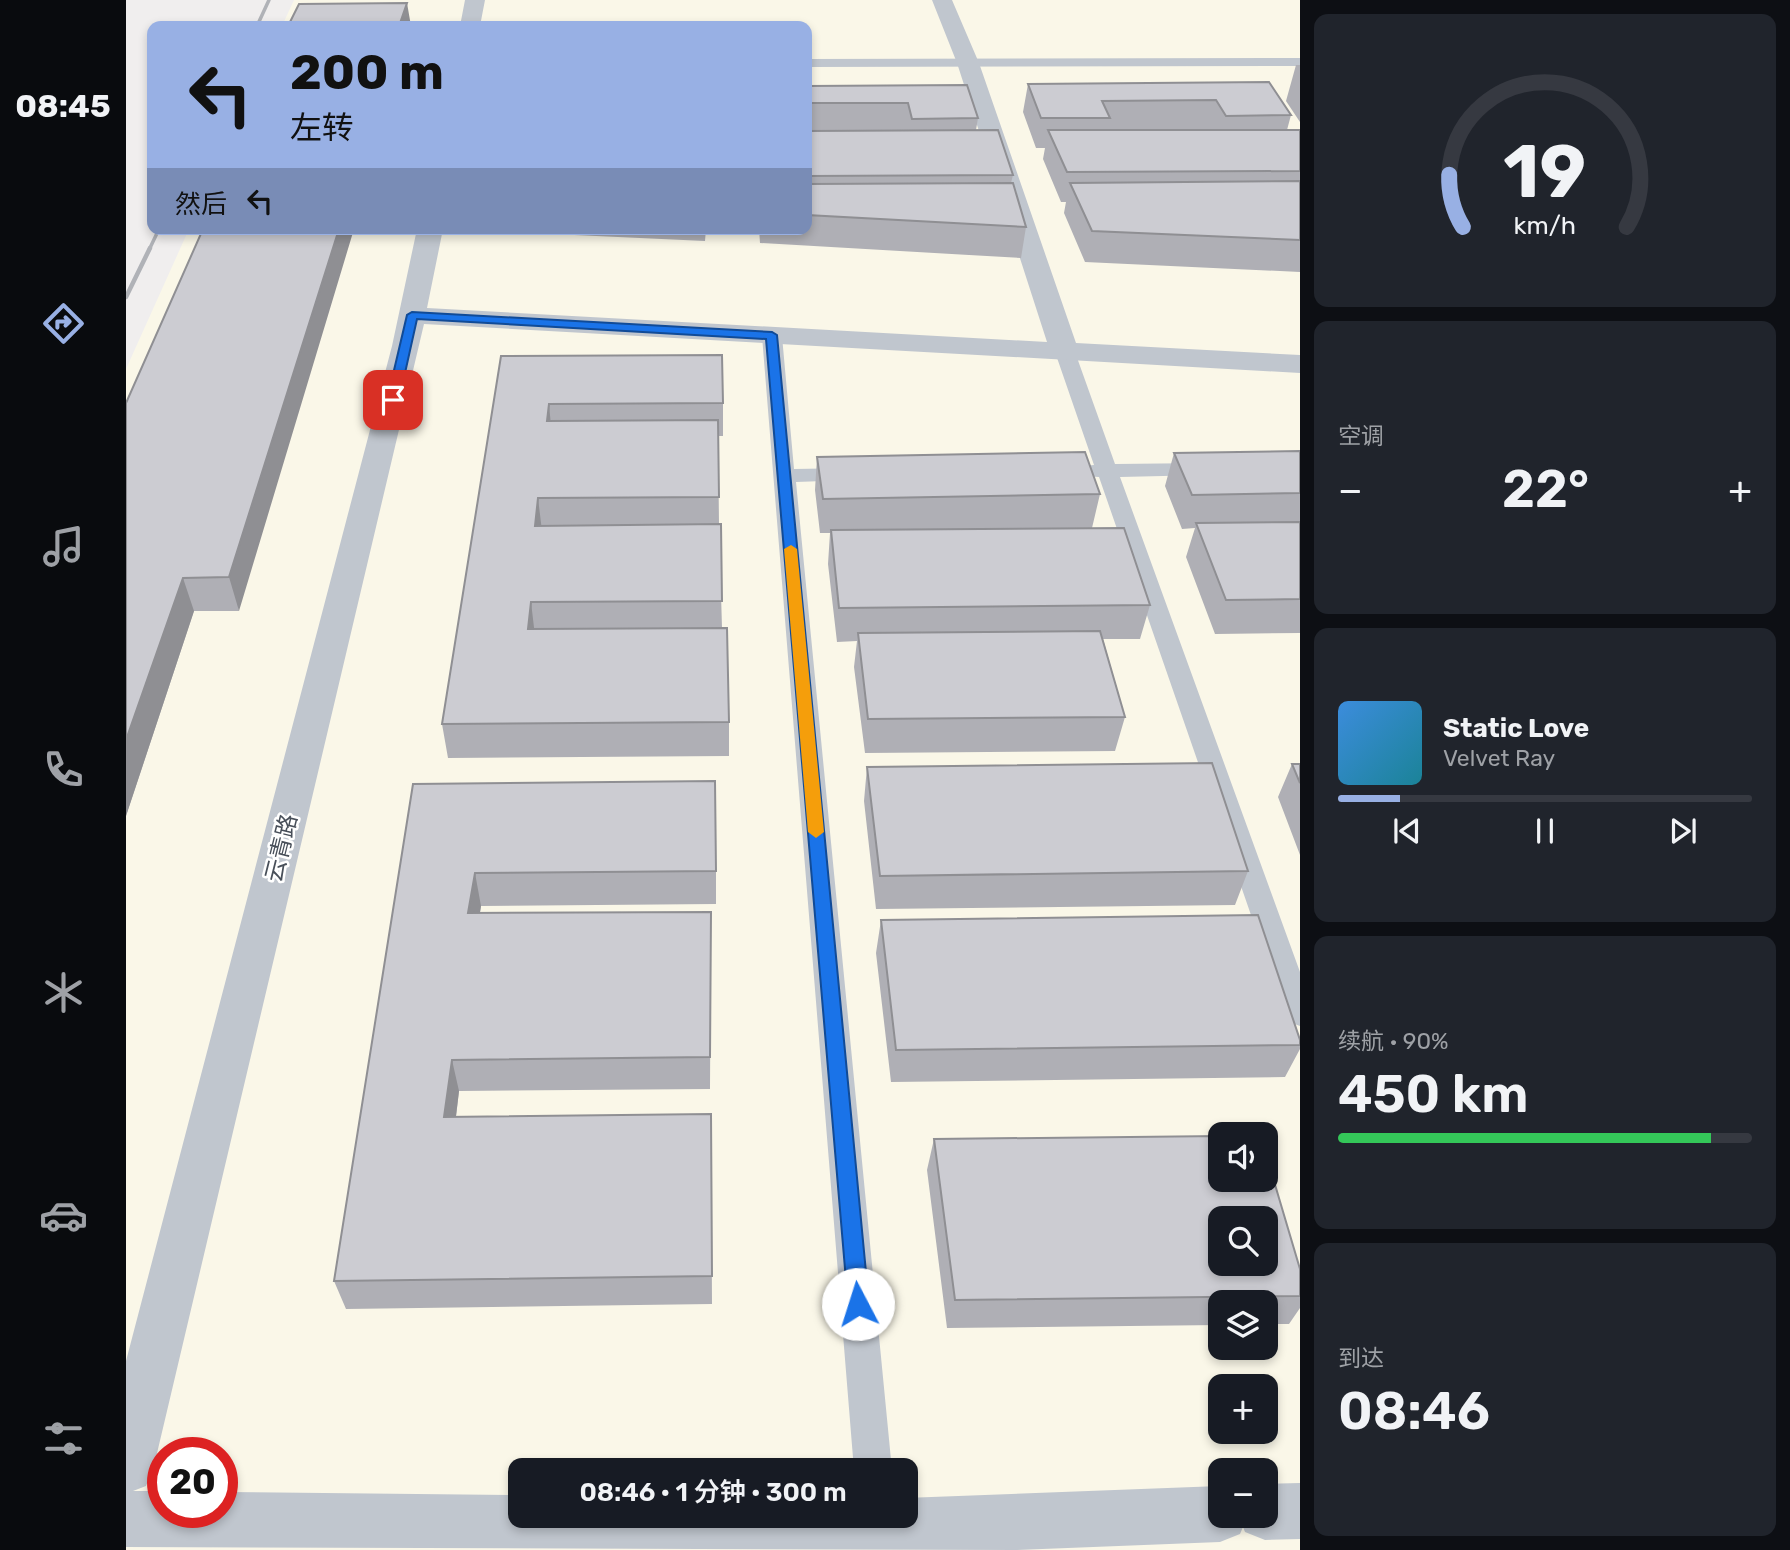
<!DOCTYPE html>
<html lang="zh">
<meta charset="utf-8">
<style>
:root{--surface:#171b24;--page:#20242c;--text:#f1f3f6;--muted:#9ea1a6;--line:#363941;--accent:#98b0e4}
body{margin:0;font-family:Rubik,"Noto Sans SC",sans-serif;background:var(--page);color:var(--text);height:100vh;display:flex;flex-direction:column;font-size:26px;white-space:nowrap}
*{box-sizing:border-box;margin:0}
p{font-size:23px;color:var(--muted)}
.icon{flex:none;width:38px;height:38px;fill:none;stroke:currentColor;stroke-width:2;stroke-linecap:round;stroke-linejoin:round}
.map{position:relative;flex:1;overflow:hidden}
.drawer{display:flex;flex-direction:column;gap:14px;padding:14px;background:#0d0f14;width:490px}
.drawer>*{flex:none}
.hud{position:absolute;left:21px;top:21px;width:665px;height:214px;border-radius:14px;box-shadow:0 4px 10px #0003;background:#98b0e4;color:#111;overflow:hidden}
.buttons{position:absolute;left:1082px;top:1122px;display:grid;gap:14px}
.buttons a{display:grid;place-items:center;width:70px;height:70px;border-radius:14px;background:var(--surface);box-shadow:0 4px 10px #0003;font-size:35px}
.speed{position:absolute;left:21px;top:1437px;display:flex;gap:14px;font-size:35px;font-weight:700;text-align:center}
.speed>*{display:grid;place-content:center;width:91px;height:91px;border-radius:50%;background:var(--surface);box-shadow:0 4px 10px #0003;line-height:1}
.speed .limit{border:10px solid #d22;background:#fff;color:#111}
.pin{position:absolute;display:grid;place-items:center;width:60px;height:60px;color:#fff;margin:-30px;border-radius:14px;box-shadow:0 4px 10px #0006}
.me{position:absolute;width:77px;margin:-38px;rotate:355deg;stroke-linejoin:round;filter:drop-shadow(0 0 5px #0008)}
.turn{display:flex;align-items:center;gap:24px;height:147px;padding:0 28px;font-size:32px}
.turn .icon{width:91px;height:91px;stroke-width:2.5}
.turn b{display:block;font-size:49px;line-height:60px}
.then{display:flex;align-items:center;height:66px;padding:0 28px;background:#0003;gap:14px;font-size:26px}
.big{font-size:52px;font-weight:600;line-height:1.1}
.drawer .tile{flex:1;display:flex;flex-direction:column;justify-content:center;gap:10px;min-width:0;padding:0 24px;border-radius:14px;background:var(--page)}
.drawer .dial{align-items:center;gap:0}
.dial svg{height:182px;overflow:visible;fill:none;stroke:var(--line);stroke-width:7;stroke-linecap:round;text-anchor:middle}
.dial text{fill:var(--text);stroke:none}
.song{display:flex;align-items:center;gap:21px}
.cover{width:84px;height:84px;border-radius:10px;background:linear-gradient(135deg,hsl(210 70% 55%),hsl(190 70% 35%))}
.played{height:7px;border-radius:4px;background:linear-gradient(90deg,var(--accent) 15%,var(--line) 15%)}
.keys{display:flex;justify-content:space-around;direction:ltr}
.heat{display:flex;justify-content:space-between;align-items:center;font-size:38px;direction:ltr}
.charge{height:10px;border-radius:5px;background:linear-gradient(90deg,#34c759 90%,var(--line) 0)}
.trip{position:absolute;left:382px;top:1458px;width:410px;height:70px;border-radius:14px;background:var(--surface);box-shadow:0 4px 10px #0003;font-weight:600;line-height:70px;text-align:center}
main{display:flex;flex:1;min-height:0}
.menu{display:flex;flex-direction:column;width:126px;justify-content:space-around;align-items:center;background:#090b0e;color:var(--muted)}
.menu .icon{width:49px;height:49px}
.menu .active{color:var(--accent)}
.menu b{font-size:32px;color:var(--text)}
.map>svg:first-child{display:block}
</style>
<main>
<nav class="menu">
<b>08:45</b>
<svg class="icon active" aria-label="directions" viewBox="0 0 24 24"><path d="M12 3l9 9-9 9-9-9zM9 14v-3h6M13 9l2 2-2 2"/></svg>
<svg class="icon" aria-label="music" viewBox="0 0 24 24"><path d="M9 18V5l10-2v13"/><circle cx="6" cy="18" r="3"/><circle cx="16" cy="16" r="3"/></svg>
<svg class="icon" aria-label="phone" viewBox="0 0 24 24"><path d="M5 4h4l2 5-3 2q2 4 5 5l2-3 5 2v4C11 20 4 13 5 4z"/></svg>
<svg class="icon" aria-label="climate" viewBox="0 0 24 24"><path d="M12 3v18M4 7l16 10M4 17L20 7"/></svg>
<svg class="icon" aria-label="car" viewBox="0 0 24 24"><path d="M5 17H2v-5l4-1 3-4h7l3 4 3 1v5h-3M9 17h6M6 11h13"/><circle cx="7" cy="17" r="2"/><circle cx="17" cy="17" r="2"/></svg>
<svg class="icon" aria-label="filters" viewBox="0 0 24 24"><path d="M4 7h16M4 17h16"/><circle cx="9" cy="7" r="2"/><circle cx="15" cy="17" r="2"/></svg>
</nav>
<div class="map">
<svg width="1174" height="1550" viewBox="0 0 1174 1550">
<rect width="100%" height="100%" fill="#f0eeee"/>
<path fill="#faf7e8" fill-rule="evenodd" d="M 168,0 L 1174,0 L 1174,1550 L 0,1550 L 0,369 L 63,229 L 681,229 L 681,26 L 156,26 ZM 1094,1134 L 1139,1134 L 1139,1180 L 1094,1180 ZM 1094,1218 L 1139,1218 L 1139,1264 L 1094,1264 ZM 1094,1302 L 1139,1302 L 1139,1348 L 1094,1348 ZM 1094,1386 L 1139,1386 L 1139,1432 L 1094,1432 ZM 37,1452 L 96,1452 L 96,1512 L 37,1512 ZM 394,1470 L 779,1470 L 779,1516 L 394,1516 ZM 1094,1470 L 1139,1470 L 1139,1516 L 1094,1516 Z"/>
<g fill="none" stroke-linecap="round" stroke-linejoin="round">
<path fill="#c0c6ce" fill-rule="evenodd" d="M 1174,58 L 1174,66 L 681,67 L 681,59 Z
M 646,330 L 656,336 L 668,469 L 726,468 L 734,469 L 737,474 L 734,479 L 726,480 L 670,482 L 766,1470 L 728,1470 L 636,336 Z
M 939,346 L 949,352 L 989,464 L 1080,463 L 1087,465 L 1091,469 L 1087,473 L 1080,475 L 994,477 L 1174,972 L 1174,1026 L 1163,1022 L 1159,1013 L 973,477 L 956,476 L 953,471 L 956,466 L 968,465 L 929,352 Z"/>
<path fill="#c0c6ce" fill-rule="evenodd" d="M 339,0 L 359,0 L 354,26 L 334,26 Z
M 806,0 L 826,0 L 853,63 L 950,343 L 1174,355 L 1174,373 L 298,324 L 28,1466 L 20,1486 L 7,1491 L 37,1491 L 37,1512 L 96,1512 L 96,1492 L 394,1495 L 394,1516 L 779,1516 L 779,1498 L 1094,1486 L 1094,1516 L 1139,1516 L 1139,1484 L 1174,1483 L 1174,1539 L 1139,1540 L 1119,1532 L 1117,1527 L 1114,1534 L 1094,1542 L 891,1550 L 0,1547 L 0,1361 L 266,346 L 291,229 L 317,229 L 301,308 L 921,342 L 831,63 Z"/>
<path stroke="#b0b2b7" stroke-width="3.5" d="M 131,26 L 143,0
M 23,250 L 33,229"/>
<path stroke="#b0b2b7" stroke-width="4.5" d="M 0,297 L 24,248"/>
</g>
<path fill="#afafb5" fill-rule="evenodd" d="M 1170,65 L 1174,65 L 1174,122 L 1160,101 Z
M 1143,82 L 1165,115 L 1161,130 L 1174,130 L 1174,272 L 959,262 L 938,213 L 940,202 L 935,202 L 917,159 L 919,148 L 910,148 L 897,112 L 902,84 ZM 1083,129 L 1084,130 L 981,130 Z
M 841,85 L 852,118 L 850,130 L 887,175 L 885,183 L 900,227 L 895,258 L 634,243 L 633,229 L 681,229 L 681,86 Z
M 77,229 L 113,611 L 68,611 L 0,816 Z
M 383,229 L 580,229 L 579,241 L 383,232 Z
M 375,356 L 597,403 L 597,436 L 592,436 L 593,524 L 596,628 L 603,722 L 603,756 L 322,758 L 316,724 Z
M 1174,451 L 1174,633 L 1089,634 L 1060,557 L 1069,528 L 1056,529 L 1039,486 L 1048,453 Z
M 691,457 L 974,494 L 966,528 L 1024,605 L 1014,639 L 977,639 L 999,717 L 989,751 L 739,753 L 728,667 L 731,641 L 711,642 L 702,564 L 704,533 L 694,533 L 689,490 Z
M 1166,764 L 1174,764 L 1174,855 L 1152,797 Z
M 741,767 L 1122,871 L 1109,905 L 750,909 L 738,801 Z
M 287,784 L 590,871 L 590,904 L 355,906 L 354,913 L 585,912 L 584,1089 L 333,1091 L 330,1117 L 585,1114 L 586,1304 L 220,1309 L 208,1281 Z
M 755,920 L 1174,1040 L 1174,1049 L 1159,1077 L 765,1082 L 750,953 Z
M 808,1139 L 1174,1269 L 1174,1308 L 1163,1324 L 1139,1324 L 1139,1302 L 1094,1302 L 1094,1325 L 821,1328 L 801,1170 Z"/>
<path fill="#8f8f93" d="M 281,3 L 285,26 L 273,26 Z
M 213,229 L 228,229 L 113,611 L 103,577 Z
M 423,404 L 426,437 L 421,421 Z
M 412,498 L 416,531 L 409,526 Z
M 57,578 L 68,611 L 0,816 L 0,740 Z
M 405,602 L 409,636 L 402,629 Z
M 349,873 L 355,906 L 348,946 L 342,913 Z
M 326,1060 L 333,1091 L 326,1148 L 318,1117 Z"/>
<path fill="#ccccd2" stroke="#8f8f93" stroke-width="2" fill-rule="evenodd" d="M 281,3 L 273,26 L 162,26 L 173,4 Z
M 1143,82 L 1165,115 L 1100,116 L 1090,100 L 976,101 L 984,118 L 915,118 L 902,84 Z
M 841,85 L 852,118 L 786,119 L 782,103 L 681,103 L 681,86 Z
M 872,130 L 887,175 L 681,176 L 681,131 Z
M 922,130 L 1174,130 L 1174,171 L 941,172 Z
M 1174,181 L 1174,240 L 966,231 L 944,183 Z
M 887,183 L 900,227 L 681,215 L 681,184 Z
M 77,229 L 213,229 L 103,577 L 57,578 L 0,740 L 0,403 Z
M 596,355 L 597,403 L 423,404 L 421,421 L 592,420 L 593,497 L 412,498 L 409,526 L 595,524 L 596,601 L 405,602 L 402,629 L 601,628 L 603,722 L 316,724 L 375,356 Z
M 1174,451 L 1174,493 L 1066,495 L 1048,453 Z
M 959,452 L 974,494 L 697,499 L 691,457 Z
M 1174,522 L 1174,599 L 1100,600 L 1070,523 Z
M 998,528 L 1024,605 L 713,608 L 705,530 Z
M 974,631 L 999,717 L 742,719 L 732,633 Z
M 1086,763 L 1122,871 L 754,876 L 741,767 Z
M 1166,764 L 1174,764 L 1174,783 Z
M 589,781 L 590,871 L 349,873 L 342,913 L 585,912 L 584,1057 L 326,1060 L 318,1117 L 585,1114 L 586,1276 L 208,1281 L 287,784 Z
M 1132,915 L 1174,1040 L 1174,1045 L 770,1050 L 755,920 Z
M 1094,1136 L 1094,1180 L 1139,1180 L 1139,1151 L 1174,1269 L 1174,1296 L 829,1300 L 808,1139 ZM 1094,1218 L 1139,1218 L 1139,1264 L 1094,1264 Z"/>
<path fill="#1a73e8" stroke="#114b97" stroke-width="2" d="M 286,312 L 646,332 L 651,335 L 743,1304 L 740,1312 L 732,1315 L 725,1312 L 722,1304 L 640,339 L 291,319 L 273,400 L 267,404 L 261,400 L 281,315 Z"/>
<path fill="#f59e0b" d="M 665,545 L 671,549 L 698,832 L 690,838 L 682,832 L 658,549 Z"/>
<g text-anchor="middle" stroke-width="5" stroke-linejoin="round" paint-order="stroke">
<g font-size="23" fill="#484f59" stroke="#fff">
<text transform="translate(155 848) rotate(-76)" y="8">云青路</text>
</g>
</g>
</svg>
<div class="buttons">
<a><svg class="icon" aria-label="sound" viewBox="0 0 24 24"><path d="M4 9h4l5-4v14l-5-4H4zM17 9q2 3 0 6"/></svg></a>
<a><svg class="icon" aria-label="search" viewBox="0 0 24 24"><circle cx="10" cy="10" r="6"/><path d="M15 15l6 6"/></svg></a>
<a><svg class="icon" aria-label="layers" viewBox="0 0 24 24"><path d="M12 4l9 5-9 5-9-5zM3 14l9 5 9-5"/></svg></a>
<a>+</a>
<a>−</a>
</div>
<div class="speed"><div class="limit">20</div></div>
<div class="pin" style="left:267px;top:400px;background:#d93025"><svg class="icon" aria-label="arrive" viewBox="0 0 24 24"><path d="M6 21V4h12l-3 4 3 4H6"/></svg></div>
<svg class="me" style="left:732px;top:1304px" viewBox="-20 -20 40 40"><circle r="19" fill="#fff"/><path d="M0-13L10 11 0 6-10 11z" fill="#1a73e8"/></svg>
<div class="trip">08:46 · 1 分钟 · 300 m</div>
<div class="hud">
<div class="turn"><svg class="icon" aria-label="left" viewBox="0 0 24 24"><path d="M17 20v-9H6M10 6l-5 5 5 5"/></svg><div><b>200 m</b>左转</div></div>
<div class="then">然后<svg class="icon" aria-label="left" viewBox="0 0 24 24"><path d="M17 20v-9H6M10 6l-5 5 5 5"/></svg></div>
</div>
</div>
<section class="drawer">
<div class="tile dial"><svg viewBox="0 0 100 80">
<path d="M14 69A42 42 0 1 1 86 69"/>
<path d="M14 69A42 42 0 0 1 8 46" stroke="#98b0e4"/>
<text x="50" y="56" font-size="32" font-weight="700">19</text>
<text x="50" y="72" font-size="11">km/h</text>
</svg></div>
<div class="tile"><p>空调</p>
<div class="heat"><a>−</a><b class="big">22°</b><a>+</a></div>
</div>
<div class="tile">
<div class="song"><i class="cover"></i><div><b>Static Love</b><p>Velvet Ray</p></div></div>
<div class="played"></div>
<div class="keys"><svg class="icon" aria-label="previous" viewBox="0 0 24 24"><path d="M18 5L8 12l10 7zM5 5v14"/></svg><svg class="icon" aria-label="pause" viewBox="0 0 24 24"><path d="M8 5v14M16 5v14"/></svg><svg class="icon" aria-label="next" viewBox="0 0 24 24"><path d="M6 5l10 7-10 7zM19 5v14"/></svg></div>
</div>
<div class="tile"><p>续航 · 90%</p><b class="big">450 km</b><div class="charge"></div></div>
<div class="tile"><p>到达</p><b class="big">08:46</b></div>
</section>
</main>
